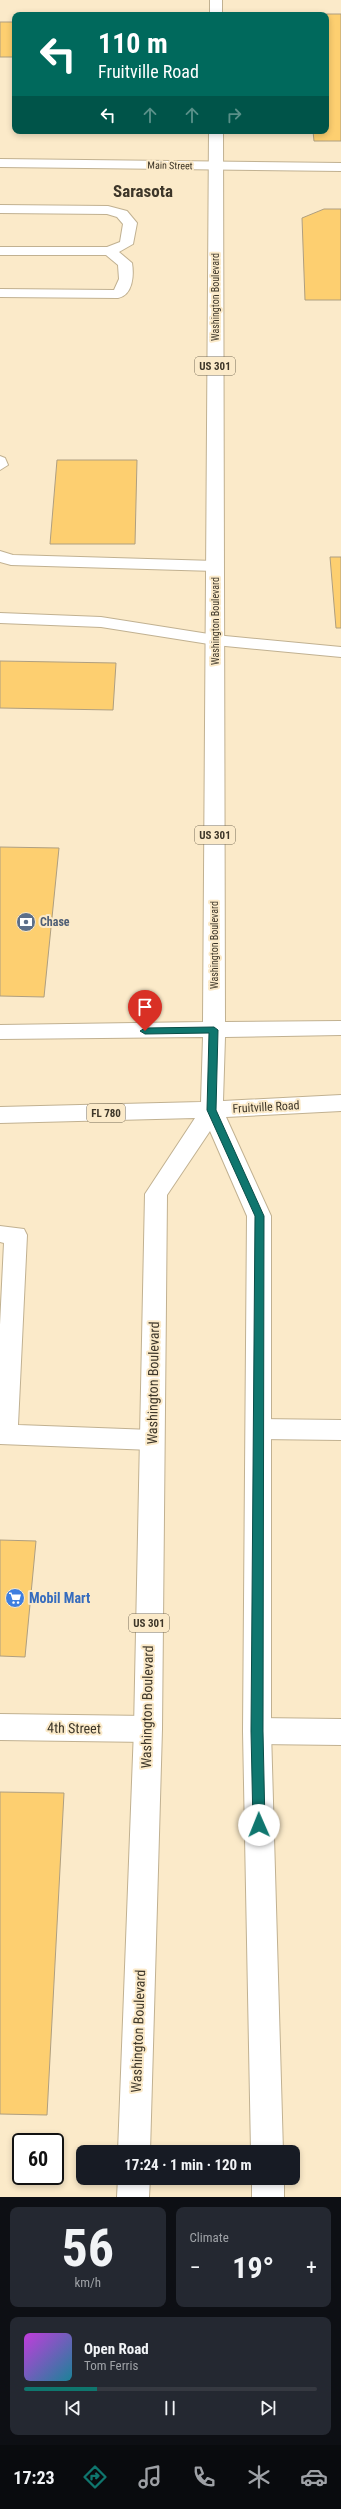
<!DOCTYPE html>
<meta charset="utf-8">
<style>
:root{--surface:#171b24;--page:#242831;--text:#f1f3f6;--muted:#9ea1a6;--line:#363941;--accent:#0f766e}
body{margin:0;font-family:"Roboto Condensed",sans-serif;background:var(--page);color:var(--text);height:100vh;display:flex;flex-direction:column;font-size:15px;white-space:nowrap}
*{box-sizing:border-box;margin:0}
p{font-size:13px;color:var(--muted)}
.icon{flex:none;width:22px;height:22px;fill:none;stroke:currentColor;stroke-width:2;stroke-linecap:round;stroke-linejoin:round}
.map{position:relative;height:2197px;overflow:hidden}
.side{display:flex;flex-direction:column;gap:10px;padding:10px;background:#0d0f14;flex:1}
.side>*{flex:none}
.top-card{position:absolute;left:12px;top:12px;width:317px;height:122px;border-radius:8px;box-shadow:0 2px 6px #0003;background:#00695c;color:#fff;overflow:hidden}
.speed{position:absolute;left:12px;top:2133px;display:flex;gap:8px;font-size:20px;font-weight:700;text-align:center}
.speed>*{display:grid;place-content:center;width:52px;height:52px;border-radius:50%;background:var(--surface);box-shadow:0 2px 6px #0003;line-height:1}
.speed .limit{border:2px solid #111;border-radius:6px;background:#fff;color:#111}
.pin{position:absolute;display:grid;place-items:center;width:34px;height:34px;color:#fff;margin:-41px -17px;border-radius:50% 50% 50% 0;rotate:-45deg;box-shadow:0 0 4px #0007}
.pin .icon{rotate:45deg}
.me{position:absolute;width:44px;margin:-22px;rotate:359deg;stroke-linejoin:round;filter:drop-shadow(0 0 3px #0008)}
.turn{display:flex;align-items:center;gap:14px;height:84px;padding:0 20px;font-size:18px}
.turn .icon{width:52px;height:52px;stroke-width:2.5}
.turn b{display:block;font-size:28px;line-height:34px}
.lanes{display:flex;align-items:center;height:38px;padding:0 20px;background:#0003;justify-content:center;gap:20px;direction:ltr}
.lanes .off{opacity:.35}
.big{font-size:30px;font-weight:700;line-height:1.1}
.side .card{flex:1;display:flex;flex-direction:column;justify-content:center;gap:6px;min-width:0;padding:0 14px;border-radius:8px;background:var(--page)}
.side .dial{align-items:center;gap:0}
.dial b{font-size:52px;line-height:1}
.song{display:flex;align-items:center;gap:12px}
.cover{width:48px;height:48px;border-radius:6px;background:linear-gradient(135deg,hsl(290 70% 55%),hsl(190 70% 35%))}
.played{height:4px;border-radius:2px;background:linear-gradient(90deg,var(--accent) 25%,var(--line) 25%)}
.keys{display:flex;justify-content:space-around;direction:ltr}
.heat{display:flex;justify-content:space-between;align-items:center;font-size:22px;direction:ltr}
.side .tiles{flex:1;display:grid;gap:10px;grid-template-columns:1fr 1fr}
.card:last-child{grid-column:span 2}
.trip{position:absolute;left:76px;top:2145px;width:224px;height:40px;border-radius:8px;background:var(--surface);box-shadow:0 2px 6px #0003;font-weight:700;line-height:40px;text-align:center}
.tabs{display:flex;height:64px;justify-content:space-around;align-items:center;background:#090b0e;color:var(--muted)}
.tabs .icon{width:28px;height:28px}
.tabs .active{color:var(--accent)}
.tabs b{font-size:18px;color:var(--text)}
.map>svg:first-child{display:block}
</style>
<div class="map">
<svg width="341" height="2197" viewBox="0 0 341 2197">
<rect width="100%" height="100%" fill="#fbeac9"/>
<path fill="#fdcf70" stroke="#af9f80" d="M 269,14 L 341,14 L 341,141 L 314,141 L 313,131 L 326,131 L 326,15 Z
M 0,22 L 15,22 L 15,57 L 0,57 Z
M 324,209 L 341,209 L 341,300 L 305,300 L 302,218 Z
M 57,460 L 137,460 L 135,544 L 50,544 Z
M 330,557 L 341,557 L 341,628 L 336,628 Z
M 0,661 L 116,663 L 113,710 L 0,708 Z
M 0,847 L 59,848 L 44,997 L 0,996 Z
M 0,1540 L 36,1541 L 25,1657 L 0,1656 Z
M 0,1792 L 64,1793 L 47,2115 L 0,2114 Z"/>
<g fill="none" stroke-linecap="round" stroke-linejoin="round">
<g stroke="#c1b191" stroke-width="2">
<path id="lane" d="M 0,205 L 108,206 L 127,211 L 137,223 L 133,244 L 119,252 L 132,263 C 134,275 133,295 118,298 L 0,297 L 0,289 L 114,290 L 119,279 L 118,265 L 106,255 L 0,255 L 0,247 L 107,247 L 120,242 L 123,224 L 117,217 L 107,214 L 0,213 Z
M 0,456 L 5,458 L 8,465 L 0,470 Z
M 0,551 L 13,555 L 215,561 L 223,566 L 215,571 L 11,565 L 0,562 Z
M 0,613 L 101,617 L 215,635 L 341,647 L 341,657 L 215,645 L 101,627 L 0,623 Z
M 0,1226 L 24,1229 L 27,1235 L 18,1425 L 152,1430 L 160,1433 L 164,1440 L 160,1447 L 152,1450 L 0,1444 L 0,1325 L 4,1243 L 0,1242 Z
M 259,1419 L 341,1420 L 341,1440 L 259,1439 L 251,1436 L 247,1429 L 251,1422 Z"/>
</g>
<g stroke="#c1b191" stroke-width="2">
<path id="street" d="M 0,1714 L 148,1716 L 158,1720 L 162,1729 L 158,1738 L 148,1742 L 0,1740 Z
M 257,1718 L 341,1719 L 341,1745 L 257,1744 L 247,1740 L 243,1731 L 247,1722 Z"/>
</g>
<g stroke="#c1b191" stroke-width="2">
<path id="secondary" d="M 0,159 L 341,163 L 341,171 L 0,167 Z"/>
</g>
<g stroke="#c1b191" stroke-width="2">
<path id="primary" d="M 210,0 L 222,0 L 222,15 L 210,15 Z
M 209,131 L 223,131 L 225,1022 L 341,1021 L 341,1035 L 225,1037 L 223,1101 L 341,1095 L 341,1111 L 226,1117 L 271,1216 L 271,1731 L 283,2152 L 251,2152 L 243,1731 L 247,1216 L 210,1131 L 167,1195 L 162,1729 L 150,2152 L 118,2152 L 134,1729 L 145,1194 L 195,1118 L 0,1123 L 0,1107 L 201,1102 L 203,1037 L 0,1039 L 0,1025 L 203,1022 Z
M 118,2178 L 150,2178 L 149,2197 L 117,2197 Z
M 252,2178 L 284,2178 L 284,2197 L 252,2197 Z"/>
</g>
<use href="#lane" fill="#fff" fill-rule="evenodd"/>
<use href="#street" fill="#fff" fill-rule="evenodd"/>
<use href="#secondary" fill="#fff" fill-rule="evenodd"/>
<use href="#primary" fill="#fff" fill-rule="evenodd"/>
</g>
<path fill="#0f766e" stroke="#0a4d48" d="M 214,1027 L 218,1030 L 216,1110 L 264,1216 L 263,1731 L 265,1825 L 259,1830 L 253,1825 L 251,1731 L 255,1216 L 207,1110 L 209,1033 L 145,1034 L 140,1031 L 145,1028 Z"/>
<defs>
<g id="bank-disc" transform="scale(1)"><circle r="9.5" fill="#5c6f8a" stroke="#fbeac9"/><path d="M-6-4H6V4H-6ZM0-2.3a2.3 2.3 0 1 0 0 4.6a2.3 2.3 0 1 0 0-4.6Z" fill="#fff"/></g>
<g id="supermarket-disc" transform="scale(1)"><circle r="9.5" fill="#3f7fe0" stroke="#fbeac9"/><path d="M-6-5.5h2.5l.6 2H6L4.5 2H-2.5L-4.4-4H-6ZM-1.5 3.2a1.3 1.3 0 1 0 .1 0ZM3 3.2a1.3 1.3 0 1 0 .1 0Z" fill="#fff"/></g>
</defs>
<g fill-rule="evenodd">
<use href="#bank-disc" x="26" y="922"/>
<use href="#supermarket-disc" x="15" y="1598"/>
</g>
<g text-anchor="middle" stroke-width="4" stroke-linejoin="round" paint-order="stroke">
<g font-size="10" fill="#3d3629" stroke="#fbeac9">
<text transform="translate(170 165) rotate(1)" y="4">Main Street</text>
<text transform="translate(215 297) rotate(-90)" y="4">Washington Boulevard</text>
<text transform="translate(215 621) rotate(-90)" y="4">Washington Boulevard</text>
<text transform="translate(214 945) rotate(-90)" y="4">Washington Boulevard</text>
</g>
<g fill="#fbeac9" stroke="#766c59" stroke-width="1">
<rect x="195" y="357" width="40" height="18" rx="3"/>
<rect x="195" y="826" width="40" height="18" rx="3"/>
<rect x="87" y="1104" width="38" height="18" rx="3"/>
<rect x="129" y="1614" width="40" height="18" rx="3"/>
</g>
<g font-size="11" font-weight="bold" fill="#3d3629">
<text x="215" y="370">US 301</text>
<text x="215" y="839">US 301</text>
<text x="106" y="1117">FL 780</text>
<text x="149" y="1627">US 301</text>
</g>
<g font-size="12" font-weight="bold" fill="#4e5e75" stroke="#fbeac9" text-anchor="start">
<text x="40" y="926">Chase</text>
</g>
<g font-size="12" fill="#3d3629" stroke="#fbeac9">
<text transform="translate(266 1107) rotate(-3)" y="4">Fruitville Road</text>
</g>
<g font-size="14" fill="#3d3629" stroke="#fbeac9">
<text transform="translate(153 1383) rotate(-89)" y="5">Washington Boulevard</text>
<text transform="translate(147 1707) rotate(-89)" y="5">Washington Boulevard</text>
<text transform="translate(74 1728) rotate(1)" y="5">4th Street</text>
<text transform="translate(138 2031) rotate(-88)" y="5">Washington Boulevard</text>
</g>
<g font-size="14" font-weight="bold" fill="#366cbe" stroke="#fbeac9" text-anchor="start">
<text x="29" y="1603">Mobil Mart</text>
</g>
<g font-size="17" font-weight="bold" fill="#3d3629" stroke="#fbeac9">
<text x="143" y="197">Sarasota</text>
</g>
</g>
</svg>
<div class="speed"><div class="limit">60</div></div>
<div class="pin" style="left:145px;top:1031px;background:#d93025"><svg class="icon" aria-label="arrive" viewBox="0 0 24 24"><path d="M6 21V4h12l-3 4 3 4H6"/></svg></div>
<svg class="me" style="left:259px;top:1825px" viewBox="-20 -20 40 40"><circle r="19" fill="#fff"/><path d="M0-13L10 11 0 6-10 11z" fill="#0f766e"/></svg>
<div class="trip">17:24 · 1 min · 120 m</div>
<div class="top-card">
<div class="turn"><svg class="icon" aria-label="left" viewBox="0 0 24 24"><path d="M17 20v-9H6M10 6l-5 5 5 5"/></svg><div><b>110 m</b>Fruitville Road</div></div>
<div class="lanes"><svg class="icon" aria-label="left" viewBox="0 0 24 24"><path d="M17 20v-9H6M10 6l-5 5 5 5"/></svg><svg class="icon off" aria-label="ahead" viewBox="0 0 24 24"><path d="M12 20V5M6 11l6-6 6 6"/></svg><svg class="icon off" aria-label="ahead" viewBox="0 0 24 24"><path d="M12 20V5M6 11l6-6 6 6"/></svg><svg class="icon off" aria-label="right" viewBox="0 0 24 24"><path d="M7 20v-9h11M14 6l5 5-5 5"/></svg></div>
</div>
</div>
<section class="side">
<div class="tiles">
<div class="card dial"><b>56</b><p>km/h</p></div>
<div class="card"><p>Climate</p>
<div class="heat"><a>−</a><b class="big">19°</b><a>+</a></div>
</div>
<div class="card">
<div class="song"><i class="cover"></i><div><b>Open Road</b><p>Tom Ferris</p></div></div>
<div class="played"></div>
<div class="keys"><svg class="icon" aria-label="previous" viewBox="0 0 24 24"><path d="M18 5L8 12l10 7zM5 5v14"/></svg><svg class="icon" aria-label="pause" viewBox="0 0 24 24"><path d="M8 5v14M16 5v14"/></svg><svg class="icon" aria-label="next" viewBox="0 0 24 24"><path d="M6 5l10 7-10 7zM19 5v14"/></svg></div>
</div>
</div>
</section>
<nav class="tabs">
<b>17:23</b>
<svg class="icon active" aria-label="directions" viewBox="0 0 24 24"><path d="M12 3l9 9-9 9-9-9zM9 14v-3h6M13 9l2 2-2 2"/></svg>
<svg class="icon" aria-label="music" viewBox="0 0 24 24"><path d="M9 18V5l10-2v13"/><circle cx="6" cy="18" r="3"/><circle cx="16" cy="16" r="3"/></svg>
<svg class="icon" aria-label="phone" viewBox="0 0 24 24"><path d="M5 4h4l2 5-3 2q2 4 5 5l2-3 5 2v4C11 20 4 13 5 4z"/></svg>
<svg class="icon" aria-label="climate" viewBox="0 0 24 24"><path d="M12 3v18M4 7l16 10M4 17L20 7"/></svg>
<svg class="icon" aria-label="car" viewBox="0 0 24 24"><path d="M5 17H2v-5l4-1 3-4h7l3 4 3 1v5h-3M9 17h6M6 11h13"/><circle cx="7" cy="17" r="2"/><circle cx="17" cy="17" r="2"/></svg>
</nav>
